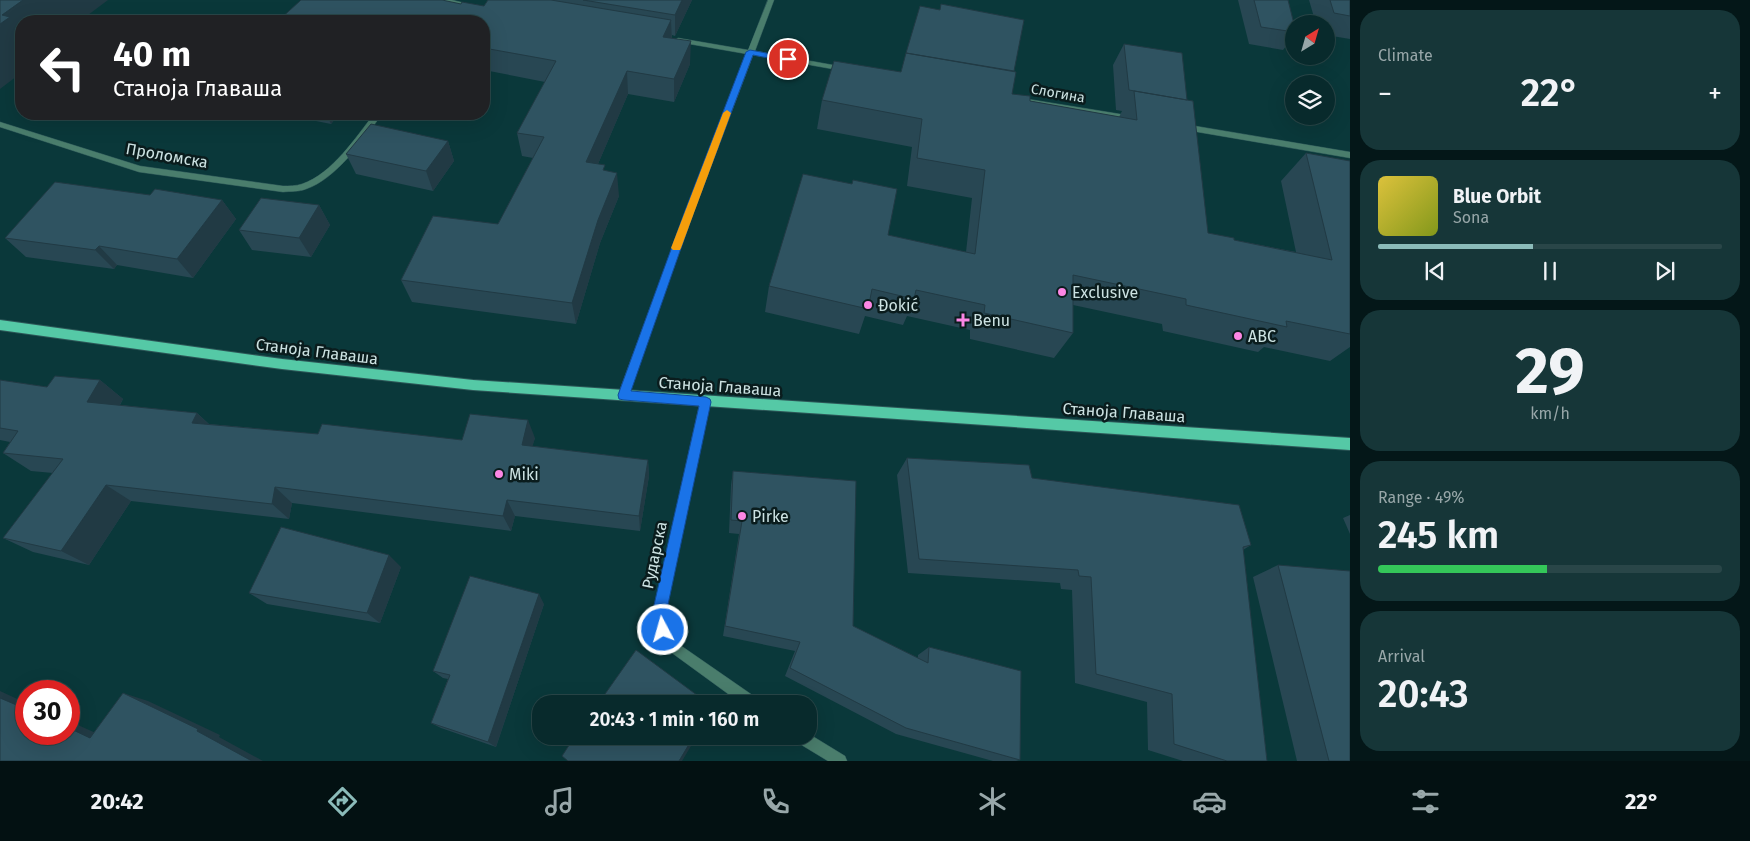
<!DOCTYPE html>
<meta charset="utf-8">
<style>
:root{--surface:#082a2c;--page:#163638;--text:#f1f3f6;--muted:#98a7a9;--line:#294648;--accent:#8bbbb9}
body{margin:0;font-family:"Fira Sans",sans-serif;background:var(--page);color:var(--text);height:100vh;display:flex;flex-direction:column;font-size:19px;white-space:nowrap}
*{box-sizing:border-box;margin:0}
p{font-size:16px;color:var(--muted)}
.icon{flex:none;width:28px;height:28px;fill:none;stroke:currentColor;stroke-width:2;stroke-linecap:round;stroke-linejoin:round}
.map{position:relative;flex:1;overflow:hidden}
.panel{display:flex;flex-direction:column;gap:10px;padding:10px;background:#041718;width:400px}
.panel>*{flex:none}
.hud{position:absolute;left:15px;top:15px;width:475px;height:105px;border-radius:20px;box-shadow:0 5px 20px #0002,0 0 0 1px var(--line);background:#202124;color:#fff;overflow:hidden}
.needle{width:32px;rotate:37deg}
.fabs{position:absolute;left:1285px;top:15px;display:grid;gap:10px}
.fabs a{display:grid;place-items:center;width:50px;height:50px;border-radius:50%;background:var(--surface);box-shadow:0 5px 20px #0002,0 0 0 1px var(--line);font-size:25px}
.speed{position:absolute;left:15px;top:680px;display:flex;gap:10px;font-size:25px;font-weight:700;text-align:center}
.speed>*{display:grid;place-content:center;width:65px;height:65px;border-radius:50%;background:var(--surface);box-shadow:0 5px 20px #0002,0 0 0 1px var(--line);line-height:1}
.speed .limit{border:8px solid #d22;background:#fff;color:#111}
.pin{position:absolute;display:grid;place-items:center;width:42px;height:42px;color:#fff;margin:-21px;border:2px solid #fff;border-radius:50%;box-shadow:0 1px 5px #0007}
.me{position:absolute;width:55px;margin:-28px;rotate:354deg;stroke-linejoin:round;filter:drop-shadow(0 0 4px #0008)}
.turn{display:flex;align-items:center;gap:18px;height:105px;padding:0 15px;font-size:22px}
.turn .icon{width:65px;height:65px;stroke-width:2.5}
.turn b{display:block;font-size:35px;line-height:42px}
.big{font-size:38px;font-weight:600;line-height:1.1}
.panel .tile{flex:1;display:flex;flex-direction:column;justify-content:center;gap:8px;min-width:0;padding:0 18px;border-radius:20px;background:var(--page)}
.panel .dial{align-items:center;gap:0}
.dial b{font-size:65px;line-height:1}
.song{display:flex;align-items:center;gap:15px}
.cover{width:60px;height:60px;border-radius:8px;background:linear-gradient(135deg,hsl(50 70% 55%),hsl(70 70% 35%))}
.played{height:5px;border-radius:2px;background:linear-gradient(90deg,var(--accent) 45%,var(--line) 45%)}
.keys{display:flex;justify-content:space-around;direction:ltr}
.heat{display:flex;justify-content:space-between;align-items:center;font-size:28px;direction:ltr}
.charge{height:8px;border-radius:4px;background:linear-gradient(90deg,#34c759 49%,var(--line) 0)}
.trip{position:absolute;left:532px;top:695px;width:285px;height:50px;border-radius:20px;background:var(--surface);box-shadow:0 5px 20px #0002,0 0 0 1px var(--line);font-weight:600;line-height:50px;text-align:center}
.dock{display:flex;height:80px;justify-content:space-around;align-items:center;background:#031112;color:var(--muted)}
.dock .icon{width:35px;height:35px}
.dock .current{color:var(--accent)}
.dock b{font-size:22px;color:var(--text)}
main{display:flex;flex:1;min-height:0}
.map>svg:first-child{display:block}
</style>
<main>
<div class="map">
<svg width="1350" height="761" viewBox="0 0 1350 761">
<rect width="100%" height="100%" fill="#0a383a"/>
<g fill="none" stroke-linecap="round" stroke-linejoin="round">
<g stroke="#2d5758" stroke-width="1">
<path id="minor" d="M 438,0 L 452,0 L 477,6 L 474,8 Z
M 768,0 L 774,0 L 755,51 L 844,67 L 848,69 L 844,71 L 753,55 L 694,211 L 628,395 L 627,398 L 623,399 L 619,398 L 618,395 L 686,211 L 747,54 L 678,42 L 675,40 L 678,38 L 748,50 Z
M 1015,97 L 1132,116 L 1136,118 L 1132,120 L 1018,101 L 1014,99 Z
M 374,114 L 382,114 C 364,139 336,179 306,189 C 299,192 291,191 283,192 L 139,172 L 0,127 L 0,122 L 140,166 L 283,186 C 289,186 296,186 302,184 C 332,174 356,137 374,114 Z
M 1183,124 L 1350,152 L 1350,158 L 1180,129 L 1180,125 Z
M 705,398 L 709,399 L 710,402 L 665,614 L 668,628 L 680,645 L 758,699 L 759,704 L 742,704 L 672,653 L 659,635 L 653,614 L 700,402 L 701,399 Z
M 809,734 L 845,756 L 847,761 L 828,761 L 795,741 L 794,736 L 809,736 Z"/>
</g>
<g stroke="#2d5758" stroke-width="2">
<path id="primary" d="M 0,320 L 282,359 L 473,380 L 1350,438 L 1350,450 L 473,390 L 282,369 L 0,330 Z"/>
</g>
<use href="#minor" fill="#4a7d6c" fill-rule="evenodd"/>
<use href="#primary" fill="#55c9a6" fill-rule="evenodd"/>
</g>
<path fill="#284753" d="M 488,0 L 692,0 L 675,36 L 672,35 L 672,38 L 690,64 L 674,102 L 628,94 L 598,164 L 605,171 L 619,196 L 600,243 L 576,324 L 412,302 L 401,280 L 498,224 L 533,158 L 522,156 L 517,133 L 545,82 L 484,70 L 484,21 L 461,4 L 484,6 Z
M 1238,0 L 1288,0 L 1294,24 L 1294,36 L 1283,50 L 1249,44 Z
M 1309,0 L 1350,0 L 1350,39 L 1326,35 L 1326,24 L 1316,24 Z
M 939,10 L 1014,71 L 1012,94 L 1030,101 L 1119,117 L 1122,111 L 1116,110 L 1113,65 L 1124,44 L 1187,100 L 1208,233 L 1234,240 L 1296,252 L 1281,181 L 1306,153 L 1350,161 L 1350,347 L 1330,361 L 1264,347 L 1258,352 L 1163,331 L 1162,324 L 1073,305 L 1073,333 L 1054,358 L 970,339 L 970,330 L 907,316 L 903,325 L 865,316 L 859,334 L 765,312 L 769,286 L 888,235 L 966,252 L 972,198 L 907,186 L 912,147 L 817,129 L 822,100 L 901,72 Z
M 281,114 L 339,114 L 331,124 Z
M 448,141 L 454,161 L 433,191 L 356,174 L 346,154 Z
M 150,195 L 222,200 L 236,219 L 193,278 L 117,265 L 114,269 L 26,257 L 5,238 Z
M 319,205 L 330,225 L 311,257 L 252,250 L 239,230 Z
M 0,380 L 47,387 L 100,380 L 123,399 L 120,405 L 197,413 L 209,424 L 318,434 L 462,440 L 535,438 L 532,446 L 648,460 L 649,476 L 640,531 L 515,516 L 511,531 L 292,503 L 289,519 L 131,501 L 89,565 L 33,552 L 3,538 L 53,473 L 31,471 L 3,453 L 10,442 L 0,440 Z
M 907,458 L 1032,478 L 1251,545 L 1243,550 L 1267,761 L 1183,761 L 1148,750 L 1147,702 L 1075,683 L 1072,590 L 1061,589 L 1060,583 L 908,573 L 897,475 Z
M 733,471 L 853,626 L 918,658 L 918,655 L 929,647 L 1020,760 L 1016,761 L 993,761 L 896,734 L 785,676 L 795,651 L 723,636 L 739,534 L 729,533 L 731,485 Z
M 1350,515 L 1350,534 L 1343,518 Z
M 1278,565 L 1350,761 L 1297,761 L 1253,577 Z
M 401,567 L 380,623 L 267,604 L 249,593 Z
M 544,604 L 496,747 L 441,728 L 431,723 L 448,679 L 443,678 L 433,671 Z"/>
<path fill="#213a44" d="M 23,0 L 108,0 L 80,21 L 21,21 L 21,73 L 0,89 L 0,24 L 2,15 Z
M 682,0 L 692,0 L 675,36 L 675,15 Z
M 671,20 L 672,43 L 663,37 Z
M 691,41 L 690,64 L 674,102 L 674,79 Z
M 627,71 L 628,94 L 589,185 L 586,162 Z
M 326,114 L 339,114 L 331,124 Z
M 448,141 L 454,161 L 433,191 L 426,171 Z
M 617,173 L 619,196 L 600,243 L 576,324 L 572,303 L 598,220 Z
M 222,200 L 236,219 L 193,278 L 177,259 Z
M 319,205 L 330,225 L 311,257 L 299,238 Z
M 99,246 L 117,265 L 114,269 L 95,250 Z
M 100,380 L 123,399 L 111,420 L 87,402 Z
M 197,413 L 217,432 L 192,423 Z
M 528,420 L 535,438 L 528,462 L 522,445 Z
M 648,460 L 649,476 L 640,531 L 639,516 Z
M 106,485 L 131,501 L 89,565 L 61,551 Z
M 275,487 L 292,503 L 289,519 L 272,504 Z
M 507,500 L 515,516 L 511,531 L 503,516 Z
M 389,555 L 401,567 L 380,623 L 367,613 Z
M 539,594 L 544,604 L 496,747 L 488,742 Z
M 0,691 L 26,703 L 26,709 L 0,698 Z
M 123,693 L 148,701 L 220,735 L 219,737 L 263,761 L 252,761 Z
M 69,721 L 118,743 L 90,738 L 69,728 Z
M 694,736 L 697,736 L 682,761 L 679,761 Z"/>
<path fill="#2f5361" stroke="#213a44" d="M 0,0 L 23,0 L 2,15 L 10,17 L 0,24 Z
M 301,0 L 442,0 L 461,4 L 462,2 L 484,6 L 488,0 L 551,0 L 671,20 L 663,37 L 691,41 L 674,79 L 627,71 L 586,162 L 605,165 L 603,170 L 617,173 L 598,220 L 572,303 L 401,280 L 433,216 L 498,224 L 544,137 L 517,133 L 556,61 L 484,48 L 484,21 L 278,21 Z
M 583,0 L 682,0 L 675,15 Z
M 1254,0 L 1288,0 L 1294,24 L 1294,32 L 1261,27 Z
M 1330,0 L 1350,0 L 1350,16 L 1334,13 Z
M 941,4 L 1024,20 L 1014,71 L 906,53 L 920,6 L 940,10 Z
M 1124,44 L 1182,53 L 1187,100 L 1129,90 Z
M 906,53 L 1016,72 L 1012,94 L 1030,96 L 1030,101 L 1137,120 L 1134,91 L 1193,101 L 1208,233 L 1234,238 L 1234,240 L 1332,260 L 1306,153 L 1350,161 L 1350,334 L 1286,321 L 1287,327 L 1186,305 L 1186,299 L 1073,275 L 1073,333 L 984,313 L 985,305 L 916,290 L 914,299 L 872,289 L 868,309 L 769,286 L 803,174 L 852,184 L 853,180 L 897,189 L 888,235 L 975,254 L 985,170 L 917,158 L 922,119 L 822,100 L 834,61 L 901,72 Z
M 371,124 L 448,141 L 426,171 L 346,154 Z
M 55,182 L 150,195 L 155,189 L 222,200 L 177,259 L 99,246 L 95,250 L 5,238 Z
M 261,198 L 319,205 L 299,238 L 239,230 Z
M 55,376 L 100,380 L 87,402 L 197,413 L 192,423 L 318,434 L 322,424 L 462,440 L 470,414 L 528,420 L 522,445 L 648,460 L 639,516 L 507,500 L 503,516 L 275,487 L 272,504 L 106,485 L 61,551 L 3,538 L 63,459 L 3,453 L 18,431 L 0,428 L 0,380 L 47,387 Z
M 907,458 L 1029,465 L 1032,478 L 1239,505 L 1251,545 L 1243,547 L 1267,761 L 1227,761 L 1174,744 L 1172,694 L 1096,674 L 1091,577 L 1079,576 L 1078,570 L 919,559 Z
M 733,471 L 856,481 L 853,626 L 928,663 L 929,647 L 1021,671 L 1020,760 L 906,728 L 790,668 L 800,642 L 725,626 L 742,521 L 731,520 Z
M 281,527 L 389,555 L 367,613 L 249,593 Z
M 1278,565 L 1350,571 L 1350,761 L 1329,761 Z
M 470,576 L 539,594 L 488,742 L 431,723 L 450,675 L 433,671 Z
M 636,650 L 709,704 L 598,704 Z
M 123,693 L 198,729 L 197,731 L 252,761 L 0,761 L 0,698 L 26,709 L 26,734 L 69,734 L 69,728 L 90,738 Z
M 575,736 L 694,736 L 679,761 L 568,761 L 562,756 Z"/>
<path fill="#1a73e8" stroke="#114b97" d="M 750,50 L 788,57 L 793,59 L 788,62 L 753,55 L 694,211 L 631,391 L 706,397 L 710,399 L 711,402 L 666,614 L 670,630 L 668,635 L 663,637 L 658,635 L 652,614 L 699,406 L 624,400 L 619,399 L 618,395 L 685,211 L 746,52 Z"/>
<path fill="#f59e0b" d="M 727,110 L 731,113 L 681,248 L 680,250 L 673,250 L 671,248 L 723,113 Z"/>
<g fill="#fc86e4" stroke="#0a1c1d" stroke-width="2">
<circle cx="1062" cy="292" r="5"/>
<circle cx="868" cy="305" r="5"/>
<path d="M960.5 312.5h5v5h5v5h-5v5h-5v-5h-5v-5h5z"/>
<circle cx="1238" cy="336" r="5"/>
<circle cx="499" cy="474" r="5"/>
<circle cx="742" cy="516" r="5"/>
</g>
<g text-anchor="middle" stroke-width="5" stroke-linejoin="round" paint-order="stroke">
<g font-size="14" fill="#cce2e2" stroke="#0a1c1d">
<text transform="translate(1058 93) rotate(10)" y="5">Слогина</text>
</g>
<g font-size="16" fill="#cce2e2" stroke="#0a1c1d">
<text transform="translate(167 155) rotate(10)" y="6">Проломска</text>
<text transform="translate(317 351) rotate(7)" y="6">Станоја Главаша</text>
<text transform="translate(720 386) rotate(4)" y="6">Станоја Главаша</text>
<text transform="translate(1124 412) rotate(4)" y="6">Станоја Главаша</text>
<text transform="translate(654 555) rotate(-78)" y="6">Рударска</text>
</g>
<g font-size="16" fill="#cce2e2" stroke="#0a1c1d" text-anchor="start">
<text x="1072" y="298">Exclusive</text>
<text x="878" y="311">Đokić</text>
<text x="973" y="326">Benu</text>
<text x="1248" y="342">ABC</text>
<text x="509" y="480">Miki</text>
<text x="752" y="522">Pirke</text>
</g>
</g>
</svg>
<div class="fabs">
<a><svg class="needle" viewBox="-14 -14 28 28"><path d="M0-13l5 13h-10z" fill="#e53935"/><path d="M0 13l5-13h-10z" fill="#98a7a9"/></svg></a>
<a><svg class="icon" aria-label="layers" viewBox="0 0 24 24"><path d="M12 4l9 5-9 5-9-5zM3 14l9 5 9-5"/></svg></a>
</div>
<div class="speed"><div class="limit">30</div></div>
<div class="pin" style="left:788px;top:59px;background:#d93025"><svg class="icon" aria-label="arrive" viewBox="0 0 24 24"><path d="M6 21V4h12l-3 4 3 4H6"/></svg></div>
<svg class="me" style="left:663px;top:630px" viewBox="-20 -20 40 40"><circle r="17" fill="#1a73e8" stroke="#fff" stroke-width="3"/><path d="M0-11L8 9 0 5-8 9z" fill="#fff"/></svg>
<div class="trip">20:43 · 1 min · 160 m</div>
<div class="hud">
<div class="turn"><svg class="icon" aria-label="left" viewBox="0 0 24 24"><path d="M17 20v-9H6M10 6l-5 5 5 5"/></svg><div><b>40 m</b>Станоја Главаша</div></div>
</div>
</div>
<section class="panel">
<div class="tile"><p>Climate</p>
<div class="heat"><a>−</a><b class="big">22°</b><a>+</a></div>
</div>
<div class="tile">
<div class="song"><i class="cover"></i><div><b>Blue Orbit</b><p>Sona</p></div></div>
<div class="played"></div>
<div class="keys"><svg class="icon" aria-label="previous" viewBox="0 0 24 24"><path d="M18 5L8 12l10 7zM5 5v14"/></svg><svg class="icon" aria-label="pause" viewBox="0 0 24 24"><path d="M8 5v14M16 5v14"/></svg><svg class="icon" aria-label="next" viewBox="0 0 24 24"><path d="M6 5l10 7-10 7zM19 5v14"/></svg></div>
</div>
<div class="tile dial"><b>29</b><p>km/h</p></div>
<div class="tile"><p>Range · 49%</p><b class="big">245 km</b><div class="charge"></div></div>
<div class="tile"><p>Arrival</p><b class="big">20:43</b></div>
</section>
</main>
<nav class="dock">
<b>20:42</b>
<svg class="icon current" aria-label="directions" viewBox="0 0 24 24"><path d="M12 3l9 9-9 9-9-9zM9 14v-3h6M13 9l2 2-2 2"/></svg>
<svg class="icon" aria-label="music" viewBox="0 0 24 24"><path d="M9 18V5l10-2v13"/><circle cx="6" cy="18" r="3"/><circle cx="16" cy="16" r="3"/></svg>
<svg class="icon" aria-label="phone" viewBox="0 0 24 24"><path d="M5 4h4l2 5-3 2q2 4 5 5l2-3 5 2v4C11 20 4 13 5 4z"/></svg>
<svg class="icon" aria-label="climate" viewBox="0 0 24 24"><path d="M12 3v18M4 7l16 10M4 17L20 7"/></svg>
<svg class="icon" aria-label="car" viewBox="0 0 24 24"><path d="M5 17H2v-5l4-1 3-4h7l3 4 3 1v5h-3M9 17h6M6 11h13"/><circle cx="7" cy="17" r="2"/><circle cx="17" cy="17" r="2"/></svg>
<svg class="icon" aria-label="filters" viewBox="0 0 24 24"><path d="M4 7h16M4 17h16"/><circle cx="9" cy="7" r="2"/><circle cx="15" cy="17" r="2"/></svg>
<b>22°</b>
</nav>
